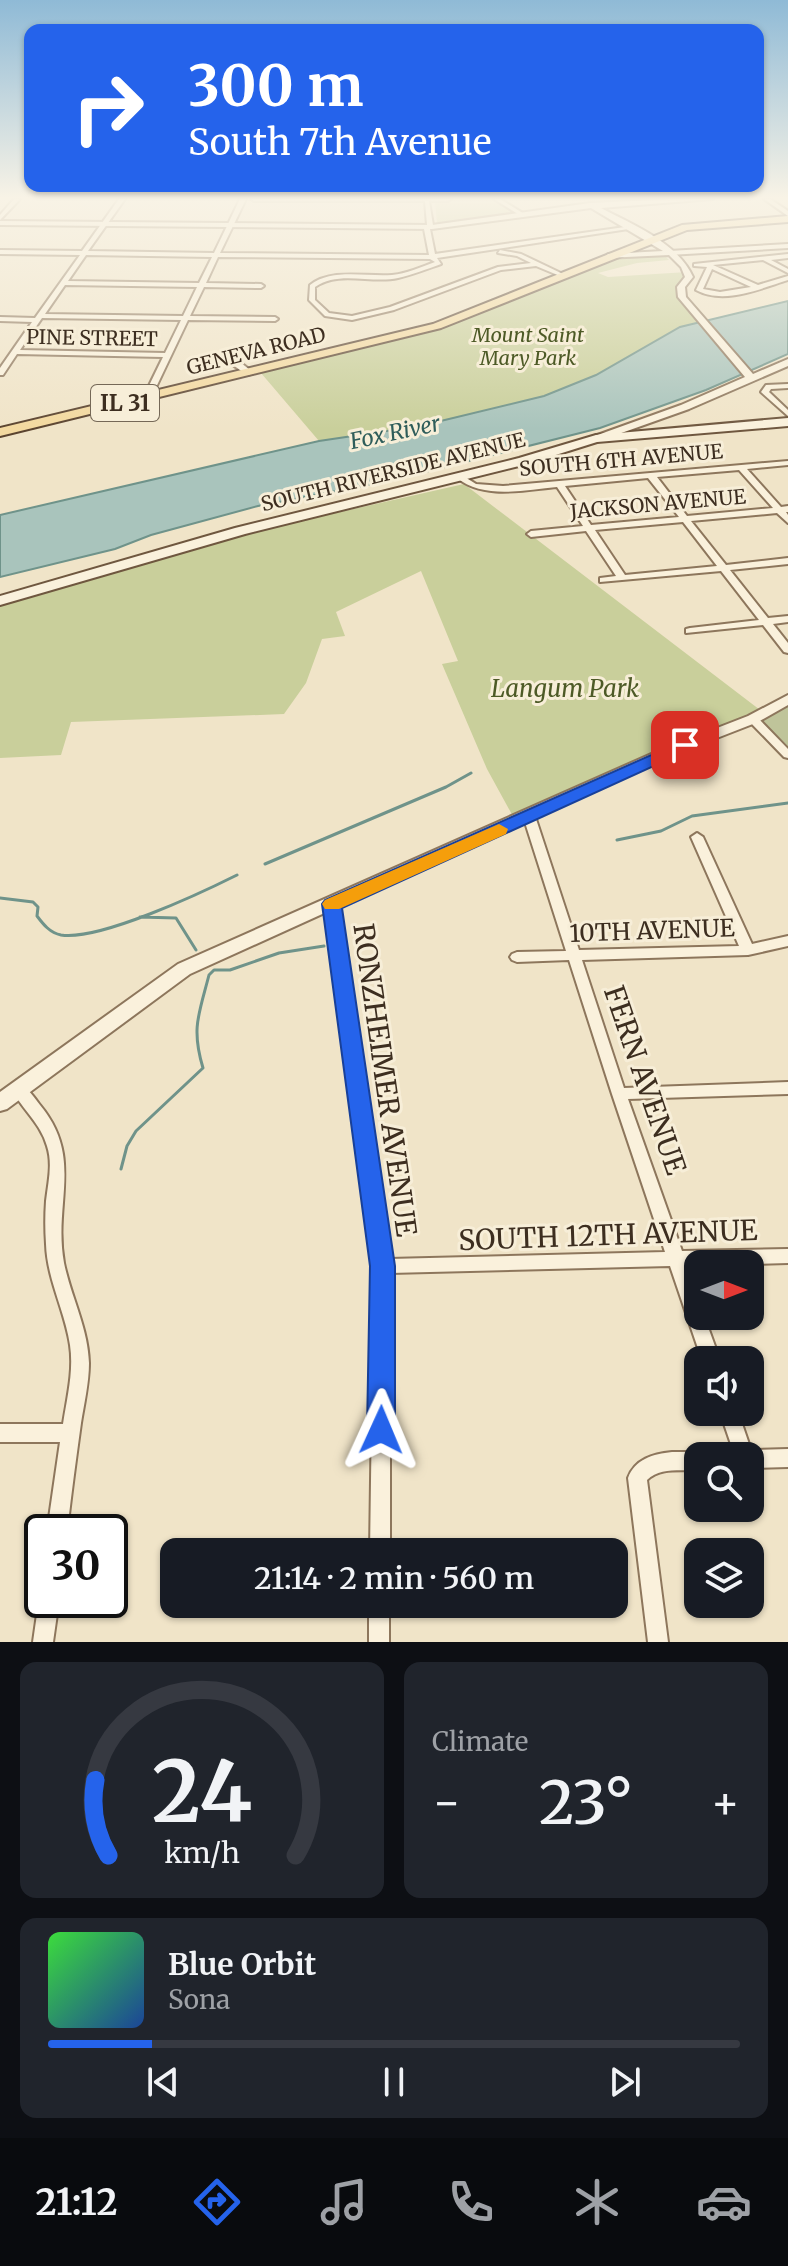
<!DOCTYPE html>
<meta charset="utf-8">
<style>
:root{--surface:#171b24;--page:#20242c;--text:#f1f3f6;--muted:#9ea1a6;--line:#363941;--accent:#2563eb}
body{margin:0;font-family:Merriweather,serif;background:var(--page);color:var(--text);height:100vh;display:flex;flex-direction:column;font-size:30px;white-space:nowrap}
*{box-sizing:border-box;margin:0}
p{font-size:26px;color:var(--muted)}
.icon{flex:none;width:44px;height:44px;fill:none;stroke:currentColor;stroke-width:2;stroke-linecap:round;stroke-linejoin:round}
.map{position:relative;height:1642px;overflow:hidden}
.drawer{display:flex;flex-direction:column;gap:20px;padding:20px;background:#0d0f14;flex:1}
.drawer>*{flex:none}
.banner{position:absolute;left:24px;top:24px;width:740px;height:168px;border-radius:16px;box-shadow:0 2px 6px #0004;background:#2563eb;color:#fff;overflow:hidden}
.needle{width:52px;rotate:90deg}
.buttons{position:absolute;left:684px;top:1250px;display:grid;gap:16px}
.buttons a{display:grid;place-items:center;width:80px;height:80px;border-radius:16px;background:var(--surface);box-shadow:0 2px 6px #0004;font-size:40px}
.speed{position:absolute;left:24px;top:1514px;display:flex;gap:16px;font-size:40px;font-weight:700;text-align:center}
.speed>*{display:grid;place-content:center;width:104px;height:104px;border-radius:50%;background:var(--surface);box-shadow:0 2px 6px #0004;line-height:1}
.speed .limit{border:4px solid #111;border-radius:12px;background:#fff;color:#111}
.pin{position:absolute;display:grid;place-items:center;width:68px;height:68px;color:#fff;margin:-34px;border-radius:16px;box-shadow:0 4px 12px #0006}
.me{position:absolute;width:88px;margin:-44px;rotate:1deg;stroke-linejoin:round;filter:drop-shadow(0 0 6px #0008)}
.turn{display:flex;align-items:center;gap:28px;height:168px;padding:0 32px;font-size:36px}
.turn .icon{width:104px;height:104px;stroke-width:2.5}
.turn b{display:block;font-size:56px;line-height:68px}
.big{font-size:60px;font-weight:600;line-height:1.1}
.drawer .widget{flex:1;display:flex;flex-direction:column;justify-content:center;gap:12px;min-width:0;padding:0 28px;border-radius:16px;background:var(--page)}
.drawer .dial{align-items:center;gap:0}
.dial svg{height:208px;overflow:visible;fill:none;stroke:var(--line);stroke-width:7;stroke-linecap:round;text-anchor:middle}
.dial text{fill:var(--text);stroke:none}
.song{display:flex;align-items:center;gap:24px}
.cover{width:96px;height:96px;border-radius:12px;background:linear-gradient(135deg,hsl(120 70% 55%),hsl(220 70% 35%))}
.played{height:8px;border-radius:4px;background:linear-gradient(90deg,var(--accent) 15%,var(--line) 15%)}
.keys{display:flex;justify-content:space-around;direction:ltr}
.heat{display:flex;justify-content:space-between;align-items:center;font-size:44px;direction:ltr}
.drawer .tiles{flex:1;display:grid;gap:20px;grid-template-columns:1fr 1fr}
.widget:last-child{grid-column:span 2}
.trip{position:absolute;left:160px;top:1538px;width:468px;height:80px;border-radius:16px;background:var(--surface);box-shadow:0 2px 6px #0004;font-weight:600;line-height:80px;text-align:center}
.menu{display:flex;height:128px;justify-content:space-around;align-items:center;background:#090b0e;color:var(--muted)}
.menu .icon{width:56px;height:56px}
.menu .selected{color:var(--accent)}
.menu b{font-size:36px;color:var(--text)}
.map>svg:first-child{display:block}
</style>
<div class="map">
<svg width="788" height="1642" viewBox="0 0 788 1642">
<rect width="100%" height="100%" fill="#f0e4c8"/>
<path fill="#c9cf9b" d="M 460,199 L 492,199 L 516,213 L 437,223 L 435,202 Z
M 665,256 L 669,260 L 637,263 L 598,273 L 608,277 L 687,272 L 679,287 L 701,323 L 680,327 L 596,375 L 544,396 L 420,426 L 319,441 L 261,373 L 417,334 L 615,258 Z
M 464,484 L 764,713 L 515,820 L 487,769 L 442,664 L 458,661 L 421,571 L 336,612 L 345,636 L 322,639 L 306,683 L 284,714 L 71,722 L 61,755 L 0,758 L 0,605 L 243,534 Z"/>
<path fill="#bfc49a" d="M 788,701 L 788,750 L 757,719 Z"/>
<path fill="#a9c4bc" stroke="#6f938a" stroke-width="2" d="M 788,301 L 788,354 L 706,390 L 600,428 L 393,480 L 258,506 L 151,535 L 115,549 L 0,577 L 0,515 L 319,441 L 420,426 L 544,396 L 596,375 L 680,327 Z"/>
<g fill="none" stroke-linecap="round" stroke-linejoin="round">
<path stroke="#6f938a" stroke-width="3" d="M 617,840 L 661,831 L 692,816 L 788,803
M 265,864 L 446,787 L 471,773
M 0,898 L 33,902 L 38,907 L 37,916 C 43,924 50,933 61,935 C 99,941 201,893 237,875
M 140,917 L 176,918 L 196,950
M 121,1169 L 127,1146 L 136,1131 L 203,1068 C 191,1028 199,1014 209,975 L 214,970 L 230,970 L 279,953 L 324,946"/>
<g stroke="#8d765c" stroke-width="4">
<path id="minor" d="M 14,199 L 20,199 L 0,220 L 0,215 Z
M 119,199 L 125,199 L 88,251 L 214,253 L 240,199 L 246,199 L 220,253 L 429,255 L 424,229 L 427,225 L 425,201 L 254,201 L 251,199 L 451,199 L 448,201 L 429,201 L 433,225 L 430,229 L 435,254 L 632,226 L 635,228 L 437,258 L 441,264 C 427,269 412,275 398,278 C 372,284 338,270 315,287 L 315,300 L 329,313 L 352,316 L 390,307 L 498,267 L 531,263 L 517,256 L 498,253 L 500,250 L 521,254 L 565,275 L 560,276 L 536,266 L 501,270 L 394,310 L 352,320 L 325,316 L 309,300 L 310,285 C 332,268 365,277 392,275 C 406,274 421,267 435,262 L 430,259 L 218,257 L 206,283 L 261,284 L 264,286 L 261,288 L 204,287 L 190,316 L 275,317 L 278,319 L 275,321 L 188,320 L 150,400 L 143,398 L 163,357 L 17,354 L 3,375 L 0,375 L 0,368 L 32,322 L 0,321 L 0,317 L 35,318 L 80,255 L 0,254 L 0,250 L 82,251 ZM 86,255 L 212,257 L 199,283 L 68,281 ZM 65,285 L 197,287 L 183,316 L 45,314 ZM 42,318 L 181,320 L 165,353 L 20,350 Z
M 494,199 L 500,199 L 526,215 L 521,216 Z
M 764,199 L 770,199 L 788,211 L 788,216 Z
M 788,244 L 788,248 L 669,255 L 666,253 L 669,251 Z
M 788,254 L 788,258 L 771,260 L 788,269 L 788,273 L 763,260 L 713,265 L 758,285 L 788,276 L 788,280 C 759,289 724,305 696,290 L 707,267 L 694,266 L 694,264 ZM 712,269 L 751,287 L 720,292 L 703,289 Z
M 226,356 L 232,356 L 254,373 L 247,375 L 226,360 Z
M 788,384 L 788,388 L 771,389 L 769,392 L 788,410 L 788,416 L 761,392 L 766,385 Z
M 788,461 L 788,465 L 747,469 L 781,507 L 788,506 L 788,512 L 786,512 L 788,515 L 788,523 L 777,513 L 691,521 L 726,565 L 788,558 L 788,564 L 730,570 L 768,618 L 788,616 L 788,622 L 773,624 L 788,643 L 788,653 L 784,652 L 763,625 L 686,633 L 686,629 L 690,628 L 759,620 L 721,571 L 600,582 L 600,578 L 616,576 L 586,531 L 531,537 L 527,534 L 531,531 L 583,526 L 557,487 C 524,490 483,500 456,477 L 460,474 L 476,484 L 503,486 ZM 739,470 L 773,508 L 687,516 L 657,477 ZM 648,478 L 679,517 L 591,525 L 565,486 ZM 683,522 L 717,566 L 625,575 L 595,530 Z
M 753,716 L 757,717 L 788,749 L 788,758 L 784,757 L 749,721 L 748,719 Z
M 529,812 L 535,816 L 579,950 L 739,946 L 691,837 L 697,833 L 703,837 L 752,944 L 788,936 L 788,946 L 748,955 L 582,960 L 624,1088 L 788,1082 L 788,1094 L 628,1099 L 682,1251 L 788,1249 L 788,1263 L 687,1266 L 698,1298 L 698,1316 L 704,1316 L 720,1360 L 702,1360 L 670,1266 L 390,1273 L 390,1552 L 370,1552 L 374,1266 L 326,904 L 327,901 L 332,900 L 338,904 L 389,1259 L 665,1252 L 612,1094 L 569,960 L 517,962 L 512,960 L 510,957 L 512,954 L 517,952 L 566,951 L 523,816 Z
M 19,1084 C 28,1088 34,1097 40,1105 C 84,1158 53,1203 64,1263 C 71,1297 88,1328 89,1363 C 89,1383 84,1404 81,1423 C 76,1459 71,1496 67,1532 L 47,1532 L 60,1442 L 0,1442 L 0,1424 L 63,1424 C 67,1398 74,1371 70,1345 C 65,1311 47,1279 46,1244 C 45,1230 45,1215 46,1201 C 48,1183 53,1164 47,1146 C 41,1124 23,1110 12,1090 L 14,1086 Z
M 720,1412 L 738,1412 L 751,1450 L 788,1449 L 788,1467 L 750,1468 L 750,1456 L 735,1456 Z
M 672,1452 L 698,1452 L 705,1456 L 698,1456 L 698,1470 C 680,1471 660,1467 647,1480 L 668,1642 L 648,1642 L 628,1478 C 635,1459 653,1454 672,1452 Z
M 42,1593 L 42,1600 L 59,1600 L 53,1642 L 33,1642 L 39,1600 Z
M 369,1604 L 389,1604 L 389,1642 L 369,1642 Z"/>
</g>
<g stroke="#8d765c" stroke-width="4">
<path id="tertiary" d="M 677,199 L 713,199 L 601,208 C 633,225 677,242 693,277 L 685,287 L 686,297 L 753,374 L 788,359 L 788,366 L 689,409 L 596,442 L 592,441 L 592,437 L 681,405 L 745,377 L 678,297 L 677,287 L 685,277 L 681,267 L 669,255 L 605,258 L 608,254 L 663,251 L 591,208 L 432,229 L 0,225 L 0,221 L 432,225 L 590,203 Z
M 788,695 L 788,705 L 758,722 L 668,757 L 190,974 L 7,1109 L 0,1111 L 0,1092 L 178,964 L 658,751 L 748,716 Z"/>
</g>
<g stroke="#6f573f" stroke-width="4">
<path id="secondary" d="M 788,418 L 788,426 L 597,442 L 527,464 L 245,534 L 0,605 L 0,596 L 235,528 L 519,458 L 596,435 Z"/>
</g>
<g stroke="#5b4430" stroke-width="4">
<path id="primary" d="M 788,216 L 788,222 L 687,230 L 441,328 L 0,436 L 0,428 L 433,324 L 682,225 Z"/>
</g>
<use href="#minor" fill="#faf1dc" fill-rule="evenodd"/>
<use href="#tertiary" fill="#faf1dc" fill-rule="evenodd"/>
<use href="#secondary" fill="#faf1dc" fill-rule="evenodd"/>
<use href="#primary" fill="#f3d9a0" fill-rule="evenodd"/>
</g>
<linearGradient id="sky" x2="0" y2="1"><stop stop-color="#8fbad6"/><stop offset="0.46" stop-color="#f8f3e6"/><stop offset="1" stop-color="#f8f3e6" stop-opacity="0"/></linearGradient>
<rect width="788" height="429" fill="url(#sky)"/>
<path fill="#2563eb" stroke="#184099" stroke-width="2" d="M 685,740 L 691,742 L 694,745 L 691,749 L 342,908 L 395,1266 L 395,1430 L 391,1440 L 381,1444 L 371,1440 L 367,1430 L 370,1266 L 322,904 L 325,900 Z"/>
<path fill="#f59e0b" d="M 499,824 L 508,829 L 506,834 L 339,909 L 325,909 L 322,904 L 325,900 Z"/>
<g text-anchor="middle" stroke-width="6" stroke-linejoin="round" paint-order="stroke">
<g font-size="20" font-style="italic" fill="#4d5a26" stroke="#f7eed8">
<text x="528" y="342">Mount Saint<tspan x="528" dy="23">Mary Park</tspan></text>
</g>
<g font-size="20" fill="#3d2e20" stroke="#f7eed8">
<text transform="translate(92 338) rotate(1)" y="7">PINE STREET</text>
<text transform="translate(256 351) rotate(-14)" y="7">GENEVA ROAD</text>
<text transform="translate(621 460) rotate(-5)" y="7">SOUTH 6TH AVENUE</text>
<text transform="translate(393 472) rotate(-14)" y="7">SOUTH RIVERSIDE AVENUE</text>
<text transform="translate(658 504) rotate(-5)" y="7">JACKSON AVENUE</text>
</g>
<rect fill="#f7eed8" stroke="#756857" stroke-width="2" x="91" y="385" width="68" height="36" rx="6"/>
<g font-size="22" font-weight="bold" fill="#3d2e20">
<text x="125" y="411">IL 31</text>
</g>
<g font-size="22" font-style="italic" fill="#2f5d5a" stroke="#f7eed8">
<text transform="translate(395 432) rotate(-12)" y="8">Fox River</text>
</g>
<g font-size="24" font-style="italic" fill="#4d5a26" stroke="#f7eed8">
<text x="565" y="697">Langum Park</text>
</g>
<g font-size="24" fill="#3d2e20" stroke="#f7eed8">
<text transform="translate(652 931) rotate(-2)" y="8">10TH AVENUE</text>
</g>
<g font-size="28" fill="#3d2e20" stroke="#f7eed8">
<text transform="translate(385 1080) rotate(82)" y="10">RONZHEIMER AVENUE</text>
<text transform="translate(645 1080) rotate(71)" y="10">FERN AVENUE</text>
<text transform="translate(608 1235) rotate(-2)" y="10">SOUTH 12TH AVENUE</text>
</g>
</g>
</svg>
<div class="buttons">
<a><svg class="needle" viewBox="-14 -14 28 28"><path d="M0-13l5 13h-10z" fill="#e53935"/><path d="M0 13l5-13h-10z" fill="#9ea1a6"/></svg></a>
<a><svg class="icon" aria-label="sound" viewBox="0 0 24 24"><path d="M4 9h4l5-4v14l-5-4H4zM17 9q2 3 0 6"/></svg></a>
<a><svg class="icon" aria-label="search" viewBox="0 0 24 24"><circle cx="10" cy="10" r="6"/><path d="M15 15l6 6"/></svg></a>
<a><svg class="icon" aria-label="layers" viewBox="0 0 24 24"><path d="M12 4l9 5-9 5-9-5zM3 14l9 5 9-5"/></svg></a>
</div>
<div class="speed"><div class="limit">30</div></div>
<div class="pin" style="left:685px;top:745px;background:#d93025"><svg class="icon" aria-label="arrive" viewBox="0 0 24 24"><path d="M6 21V4h12l-3 4 3 4H6"/></svg></div>
<svg class="me" style="left:381px;top:1430px" viewBox="-20 -20 40 40"><path d="M0-17L14 15 0 8-14 15z" fill="#2563eb" stroke="#fff" stroke-width="4"/></svg>
<div class="trip">21:14 · 2 min · 560 m</div>
<div class="banner">
<div class="turn"><svg class="icon" aria-label="right" viewBox="0 0 24 24"><path d="M7 20v-9h11M14 6l5 5-5 5"/></svg><div><b>300 m</b>South 7th Avenue</div></div>
</div>
</div>
<section class="drawer">
<div class="tiles">
<div class="widget dial"><svg viewBox="0 0 100 80">
<path d="M14 69A42 42 0 1 1 86 69"/>
<path d="M14 69A42 42 0 0 1 9 40" stroke="#2563eb"/>
<text x="50" y="56" font-size="32" font-weight="700">24</text>
<text x="50" y="72" font-size="11">km/h</text>
</svg></div>
<div class="widget"><p>Climate</p>
<div class="heat"><a>−</a><b class="big">23°</b><a>+</a></div>
</div>
<div class="widget">
<div class="song"><i class="cover"></i><div><b>Blue Orbit</b><p>Sona</p></div></div>
<div class="played"></div>
<div class="keys"><svg class="icon" aria-label="previous" viewBox="0 0 24 24"><path d="M18 5L8 12l10 7zM5 5v14"/></svg><svg class="icon" aria-label="pause" viewBox="0 0 24 24"><path d="M8 5v14M16 5v14"/></svg><svg class="icon" aria-label="next" viewBox="0 0 24 24"><path d="M6 5l10 7-10 7zM19 5v14"/></svg></div>
</div>
</div>
</section>
<nav class="menu">
<b>21:12</b>
<svg class="icon selected" aria-label="directions" viewBox="0 0 24 24"><path d="M12 3l9 9-9 9-9-9zM9 14v-3h6M13 9l2 2-2 2"/></svg>
<svg class="icon" aria-label="music" viewBox="0 0 24 24"><path d="M9 18V5l10-2v13"/><circle cx="6" cy="18" r="3"/><circle cx="16" cy="16" r="3"/></svg>
<svg class="icon" aria-label="phone" viewBox="0 0 24 24"><path d="M5 4h4l2 5-3 2q2 4 5 5l2-3 5 2v4C11 20 4 13 5 4z"/></svg>
<svg class="icon" aria-label="climate" viewBox="0 0 24 24"><path d="M12 3v18M4 7l16 10M4 17L20 7"/></svg>
<svg class="icon" aria-label="car" viewBox="0 0 24 24"><path d="M5 17H2v-5l4-1 3-4h7l3 4 3 1v5h-3M9 17h6M6 11h13"/><circle cx="7" cy="17" r="2"/><circle cx="17" cy="17" r="2"/></svg>
</nav>
